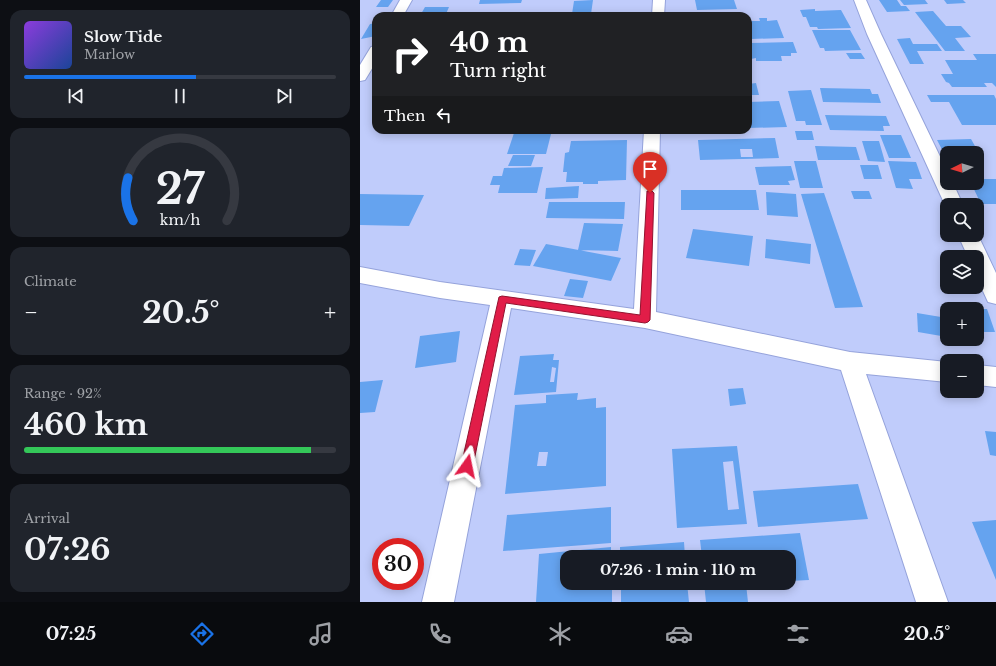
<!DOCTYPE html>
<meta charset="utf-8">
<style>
:root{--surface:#171b24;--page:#20242c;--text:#f1f3f6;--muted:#9ea1a6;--line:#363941;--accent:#1a73e8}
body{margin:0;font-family:"Libre Baskerville",serif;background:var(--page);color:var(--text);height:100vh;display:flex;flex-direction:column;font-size:15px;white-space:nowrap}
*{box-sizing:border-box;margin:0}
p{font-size:13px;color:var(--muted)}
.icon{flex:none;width:22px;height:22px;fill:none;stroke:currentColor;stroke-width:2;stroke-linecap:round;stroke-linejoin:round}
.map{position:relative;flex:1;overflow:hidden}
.panel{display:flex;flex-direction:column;gap:10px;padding:10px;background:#0d0f14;width:360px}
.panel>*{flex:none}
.banner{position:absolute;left:12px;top:12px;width:380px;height:122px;border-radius:12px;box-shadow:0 2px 10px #0003;background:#202124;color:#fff;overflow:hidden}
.needle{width:26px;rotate:265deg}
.buttons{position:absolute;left:580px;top:146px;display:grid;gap:8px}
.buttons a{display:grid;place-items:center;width:44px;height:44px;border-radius:8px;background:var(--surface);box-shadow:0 2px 10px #0003;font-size:20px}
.speed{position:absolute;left:12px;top:538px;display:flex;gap:8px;font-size:20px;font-weight:700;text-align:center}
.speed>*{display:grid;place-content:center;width:52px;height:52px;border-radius:50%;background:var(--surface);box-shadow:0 2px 10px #0003;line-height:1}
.speed .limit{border:6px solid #d22;background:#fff;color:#111}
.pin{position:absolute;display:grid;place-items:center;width:34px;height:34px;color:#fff;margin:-41px -17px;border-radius:50% 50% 50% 0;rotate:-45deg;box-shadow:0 0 4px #0007}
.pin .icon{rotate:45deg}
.me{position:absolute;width:44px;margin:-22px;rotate:12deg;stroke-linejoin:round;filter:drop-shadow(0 0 3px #0008)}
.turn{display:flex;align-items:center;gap:14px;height:84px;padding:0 12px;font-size:18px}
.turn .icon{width:52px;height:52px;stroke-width:2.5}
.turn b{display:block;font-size:28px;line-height:34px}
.then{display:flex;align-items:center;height:38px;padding:0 12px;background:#0003;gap:8px;font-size:15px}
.big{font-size:30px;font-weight:800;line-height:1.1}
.panel .card{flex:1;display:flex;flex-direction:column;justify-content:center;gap:6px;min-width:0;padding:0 14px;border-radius:12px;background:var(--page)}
.panel .dial{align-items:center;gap:0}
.dial svg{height:104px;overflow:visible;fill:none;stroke:var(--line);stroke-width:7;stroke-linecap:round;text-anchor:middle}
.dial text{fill:var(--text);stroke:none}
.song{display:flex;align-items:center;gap:12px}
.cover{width:48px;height:48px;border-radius:6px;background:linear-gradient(135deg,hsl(270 70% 55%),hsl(220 70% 35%))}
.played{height:4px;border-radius:2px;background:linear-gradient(90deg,var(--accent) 55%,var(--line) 55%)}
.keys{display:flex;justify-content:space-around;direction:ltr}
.heat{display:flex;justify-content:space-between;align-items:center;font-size:22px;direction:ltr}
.charge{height:6px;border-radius:3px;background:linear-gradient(90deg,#34c759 92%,var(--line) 0)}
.trip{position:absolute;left:200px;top:550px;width:236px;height:40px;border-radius:12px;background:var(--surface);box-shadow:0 2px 10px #0003;font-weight:800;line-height:40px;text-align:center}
.tab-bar{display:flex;height:64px;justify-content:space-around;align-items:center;background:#090b0e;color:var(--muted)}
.tab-bar .icon{width:28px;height:28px}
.tab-bar .on{color:var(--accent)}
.tab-bar b{font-size:18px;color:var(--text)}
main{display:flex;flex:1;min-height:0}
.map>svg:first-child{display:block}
</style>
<main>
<section class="panel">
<div class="card">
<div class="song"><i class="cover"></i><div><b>Slow Tide</b><p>Marlow</p></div></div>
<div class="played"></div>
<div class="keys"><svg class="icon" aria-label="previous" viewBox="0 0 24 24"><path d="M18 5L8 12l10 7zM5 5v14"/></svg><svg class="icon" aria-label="pause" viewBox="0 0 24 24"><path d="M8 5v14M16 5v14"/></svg><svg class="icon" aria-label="next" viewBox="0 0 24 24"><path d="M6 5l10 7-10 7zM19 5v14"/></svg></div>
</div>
<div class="card dial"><svg viewBox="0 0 100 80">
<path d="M14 69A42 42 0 1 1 86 69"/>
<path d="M14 69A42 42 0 0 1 10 36" stroke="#1a73e8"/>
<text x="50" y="56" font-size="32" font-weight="700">27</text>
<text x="50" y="72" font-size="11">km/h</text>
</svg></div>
<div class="card"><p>Climate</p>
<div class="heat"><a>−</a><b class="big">20.5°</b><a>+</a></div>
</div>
<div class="card"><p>Range · 92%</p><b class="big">460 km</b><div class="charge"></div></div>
<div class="card"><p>Arrival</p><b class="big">07:26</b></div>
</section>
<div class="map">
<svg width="636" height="602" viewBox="0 0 636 602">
<rect width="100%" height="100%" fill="#c0ccfb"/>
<path fill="#65a3ef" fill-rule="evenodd" d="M 21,0 L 33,0 L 28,7 L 16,7 Z
M 120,0 L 162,0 L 161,3 L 119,4 Z
M 233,0 L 231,14 L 212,14 L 214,1 Z
M 335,0 L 374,0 L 377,9 L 337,10 Z
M 519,0 L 537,0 L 541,6 L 546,6 L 550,11 L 527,12 Z
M 540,0 L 565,0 L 568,4 L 544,5 Z
M 584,0 L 603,0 L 606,3 L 587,4 Z
M 65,7 L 89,7 L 86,14 L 61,14 Z
M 455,9 L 455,11 L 481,10 L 491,28 L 458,29 L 457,27 L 450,27 L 446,17 L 443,17 L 440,10 Z
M 573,11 L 586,26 L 601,26 L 611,37 L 595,38 L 605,51 L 585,51 L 555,12 Z
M 263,13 L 263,16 L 242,16 L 242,14 Z
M 367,13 L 367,16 L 339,16 L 338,14 Z
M 399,18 L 407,18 L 407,21 L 417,20 L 424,38 L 391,39 L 388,29 L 388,21 L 400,21 Z
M 16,23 L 16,36 L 1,39 L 10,24 Z
M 452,30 L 490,30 L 501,50 L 465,51 L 464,48 L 460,48 Z
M 550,38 L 553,44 L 577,44 L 582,51 L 557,51 L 564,64 L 550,64 L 537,39 Z
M 433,42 L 437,53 L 431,53 L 431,56 L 421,56 L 422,61 L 396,61 L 396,58 L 391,59 L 388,48 L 388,43 Z
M 486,53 L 501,53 L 505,59 L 490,59 Z
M 613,54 L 636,54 L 636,87 L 632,83 L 624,83 L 627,87 L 592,87 L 589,83 L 586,82 L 581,74 L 593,74 L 585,60 L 617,60 Z
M 396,83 L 399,95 L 388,95 L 388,84 Z
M 460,88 L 510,89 L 512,94 L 518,94 L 521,103 L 463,102 Z
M 451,90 L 462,125 L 446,125 L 445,121 L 436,121 L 428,91 Z
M 567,95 L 634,95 L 636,99 L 636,125 L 602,125 L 589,102 L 571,102 Z
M 419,101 L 427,127 L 388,128 L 388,102 Z
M 465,115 L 526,116 L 530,126 L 523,126 L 524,131 L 470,130 Z
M 155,130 L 192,130 L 186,154 L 147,154 Z
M 435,131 L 452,131 L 454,140 L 437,140 Z
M 520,135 L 541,135 L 551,158 L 529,158 Z
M 415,138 L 419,158 L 340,160 L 338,140 ZM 380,149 L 392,149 L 393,157 L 381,157 Z
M 611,139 L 624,162 L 617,162 L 617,153 L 587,153 L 587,159 L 577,140 Z
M 267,140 L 266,180 L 238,181 L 238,184 L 223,184 L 223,182 L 206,182 L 207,172 L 203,172 L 205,153 L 209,152 L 211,141 Z
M 502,141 L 519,141 L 525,162 L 508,161 Z
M 455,146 L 496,147 L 500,160 L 458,160 Z
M 153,155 L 175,155 L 171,166 L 148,166 Z
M 434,161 L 456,161 L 463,188 L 440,188 Z
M 528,161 L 556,162 L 562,179 L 549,179 L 553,189 L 536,188 Z
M 500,165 L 518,165 L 522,179 L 504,179 Z
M 431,166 L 435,180 L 428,181 L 430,185 L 399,185 L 395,167 Z
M 183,167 L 177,193 L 138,193 L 140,185 L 130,185 L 133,176 L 142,176 L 144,168 Z
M 617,179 L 636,179 L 636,204 L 621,204 L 611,183 L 617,183 Z
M 219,186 L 218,198 L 185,199 L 186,188 Z
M 321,190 L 396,190 L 399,210 L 321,210 Z
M 491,191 L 509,191 L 512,199 L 494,199 Z
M 406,192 L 436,194 L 438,217 L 407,215 Z
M 464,193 L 503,307 L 475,308 L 441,194 Z
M 0,194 L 64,195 L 49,226 L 0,225 Z
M 189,202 L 265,202 L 264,219 L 186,218 Z
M 224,223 L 263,224 L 258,251 L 218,250 Z
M 333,229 L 393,236 L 389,266 L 326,258 Z
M 406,239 L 451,244 L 450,264 L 405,258 Z
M 186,244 L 208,248 L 261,258 L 251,281 L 173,266 Z
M 160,249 L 176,250 L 170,266 L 154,265 Z
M 210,279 L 228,281 L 223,298 L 204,296 Z
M 617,309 L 627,309 L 635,332 L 620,332 L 617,324 Z
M 557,313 L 587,318 L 587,337 L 558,332 Z
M 100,331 L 96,362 L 55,368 L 60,336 Z
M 194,354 L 193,360 L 199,360 L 196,392 L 154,395 L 160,356 ZM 192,367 L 196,368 L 194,382 L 190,382 Z
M 23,380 L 15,412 L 0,413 L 0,382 Z
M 383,388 L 386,404 L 370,406 L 368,389 Z
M 218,393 L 217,400 L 236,398 L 236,408 L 246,407 L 246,486 L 145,494 L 155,405 L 186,403 L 186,395 ZM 179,452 L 188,452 L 186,466 L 177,466 Z
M 625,431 L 636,432 L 636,456 L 630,455 Z
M 377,446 L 387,524 L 317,528 L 312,449 ZM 373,461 L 379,509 L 368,510 L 363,462 Z
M 498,484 L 508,519 L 398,527 L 393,491 Z
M 251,507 L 251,543 L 143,551 L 147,515 Z
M 636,520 L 636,580 L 612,522 Z
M 440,533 L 449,580 L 429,581 L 429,557 L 342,557 L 340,540 Z
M 324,542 L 325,557 L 260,557 L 260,547 Z
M 251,547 L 251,557 L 207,557 L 207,583 L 252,583 L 252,602 L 176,602 L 179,554 Z
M 261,583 L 327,583 L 329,602 L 261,602 Z
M 344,583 L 389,583 L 386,584 L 388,602 L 346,602 Z"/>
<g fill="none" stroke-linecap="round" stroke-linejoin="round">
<g stroke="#95a3db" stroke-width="2">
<path id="minor" d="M 40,0 L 52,0 L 43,16 L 31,16 Z
M 293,0 L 305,0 L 304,16 L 292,16 Z
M 494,0 L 506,0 L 521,34 L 587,171 L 587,183 L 593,183 L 603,205 L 587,205 L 587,209 L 585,205 L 507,34 Z
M 16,46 L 16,62 L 5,80 L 0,81 L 0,65 L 11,47 Z
M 284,130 L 300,130 L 296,312 L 490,352 L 587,362 L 587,382 L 506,374 L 588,602 L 556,602 L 481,370 L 285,328 L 151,308 L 94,602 L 62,602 L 130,305 L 80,298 L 0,283 L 0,267 L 80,282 L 274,309 Z
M 617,233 L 636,273 L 636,304 L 628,302 L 617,278 L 617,257 L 608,257 L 598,235 L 617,235 Z
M 617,365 L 636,367 L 636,387 L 617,385 Z"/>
</g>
<use href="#minor" fill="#fff" fill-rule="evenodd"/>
</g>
<path fill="#e11d48" stroke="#92132f" d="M 287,191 L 292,191 L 294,193 L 290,320 L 288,322 L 285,323 L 146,303 L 113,466 L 111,469 L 107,471 L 103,469 L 101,466 L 139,297 L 142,296 L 280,315 Z"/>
</svg>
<div class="buttons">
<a><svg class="needle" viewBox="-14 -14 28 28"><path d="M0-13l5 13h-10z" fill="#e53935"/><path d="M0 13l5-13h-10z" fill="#9ea1a6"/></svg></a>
<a><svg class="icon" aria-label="search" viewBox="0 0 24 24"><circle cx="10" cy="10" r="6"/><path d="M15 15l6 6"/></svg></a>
<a><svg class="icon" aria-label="layers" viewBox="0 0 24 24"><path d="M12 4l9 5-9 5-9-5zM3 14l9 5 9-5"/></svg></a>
<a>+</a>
<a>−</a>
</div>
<div class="speed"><div class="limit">30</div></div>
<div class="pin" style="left:290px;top:193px;background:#d93025"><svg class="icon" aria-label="arrive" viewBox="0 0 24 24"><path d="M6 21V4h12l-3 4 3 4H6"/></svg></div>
<svg class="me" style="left:107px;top:466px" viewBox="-20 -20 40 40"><path d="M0-17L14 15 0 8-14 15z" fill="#e11d48" stroke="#fff" stroke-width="4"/></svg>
<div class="trip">07:26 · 1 min · 110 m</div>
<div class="banner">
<div class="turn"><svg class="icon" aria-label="right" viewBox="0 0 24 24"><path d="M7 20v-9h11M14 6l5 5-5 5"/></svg><div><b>40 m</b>Turn right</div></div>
<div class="then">Then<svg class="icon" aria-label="left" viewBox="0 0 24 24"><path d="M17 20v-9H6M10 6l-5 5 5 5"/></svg></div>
</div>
</div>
</main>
<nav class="tab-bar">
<b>07:25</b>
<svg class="icon on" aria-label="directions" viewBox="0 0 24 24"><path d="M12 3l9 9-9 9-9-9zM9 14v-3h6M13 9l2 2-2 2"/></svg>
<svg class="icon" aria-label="music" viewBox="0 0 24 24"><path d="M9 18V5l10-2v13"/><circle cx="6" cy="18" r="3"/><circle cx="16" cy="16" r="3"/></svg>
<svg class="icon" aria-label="phone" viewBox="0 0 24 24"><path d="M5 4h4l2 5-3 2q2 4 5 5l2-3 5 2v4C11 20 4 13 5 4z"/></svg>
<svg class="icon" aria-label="climate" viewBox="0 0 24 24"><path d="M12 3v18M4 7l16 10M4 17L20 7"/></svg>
<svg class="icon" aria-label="car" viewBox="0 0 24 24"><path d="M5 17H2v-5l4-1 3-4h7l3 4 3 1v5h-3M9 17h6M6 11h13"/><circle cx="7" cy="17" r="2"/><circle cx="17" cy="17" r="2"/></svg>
<svg class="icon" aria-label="filters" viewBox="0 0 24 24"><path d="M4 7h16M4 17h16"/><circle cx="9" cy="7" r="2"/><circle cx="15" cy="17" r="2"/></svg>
<b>20.5°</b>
</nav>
